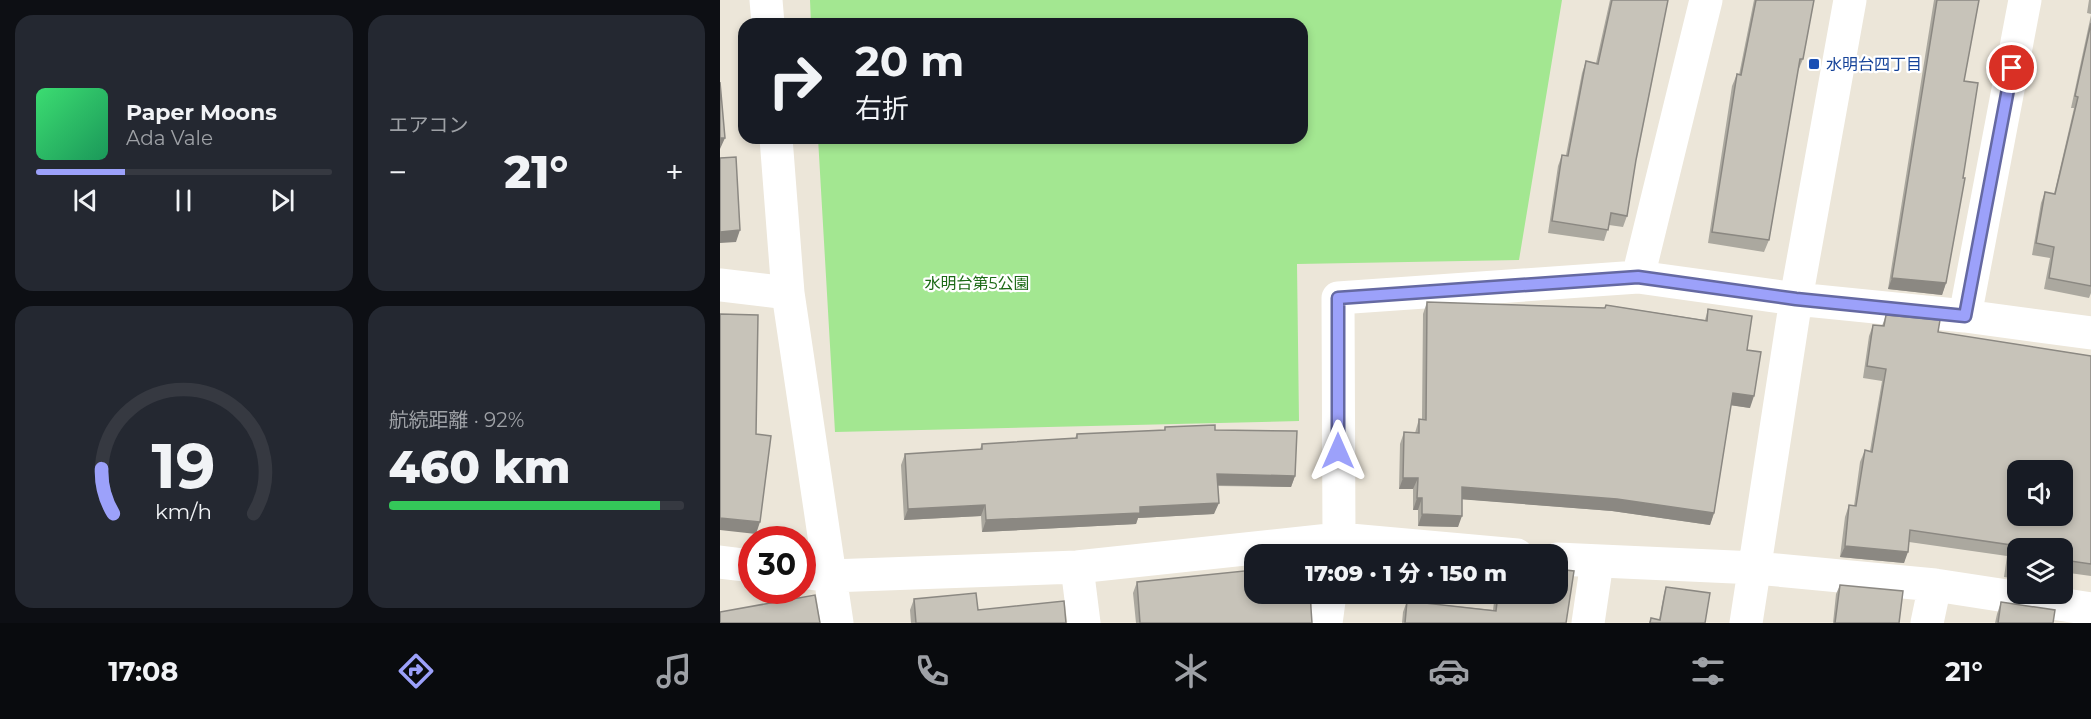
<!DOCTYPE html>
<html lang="ja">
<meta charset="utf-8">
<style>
:root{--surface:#171b24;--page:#242831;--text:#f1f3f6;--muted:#9ea1a6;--line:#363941;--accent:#9ca1fa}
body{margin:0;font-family:Montserrat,"Noto Sans JP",sans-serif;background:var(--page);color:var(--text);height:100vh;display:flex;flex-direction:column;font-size:22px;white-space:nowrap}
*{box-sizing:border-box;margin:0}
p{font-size:20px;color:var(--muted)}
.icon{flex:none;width:33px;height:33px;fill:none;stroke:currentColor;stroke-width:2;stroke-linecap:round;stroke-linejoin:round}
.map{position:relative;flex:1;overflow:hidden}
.details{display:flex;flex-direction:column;gap:15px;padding:15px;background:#0d0f14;width:720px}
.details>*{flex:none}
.top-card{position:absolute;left:18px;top:18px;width:570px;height:126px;border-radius:18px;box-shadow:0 3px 9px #0003;background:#171b24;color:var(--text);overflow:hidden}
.fabs{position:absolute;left:1287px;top:460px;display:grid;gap:12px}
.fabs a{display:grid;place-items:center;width:66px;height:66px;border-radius:12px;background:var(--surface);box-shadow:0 3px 9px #0003;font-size:30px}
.speed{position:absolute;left:18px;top:526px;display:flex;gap:12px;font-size:30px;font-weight:700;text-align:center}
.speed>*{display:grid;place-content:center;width:78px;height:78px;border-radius:50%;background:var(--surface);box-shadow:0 3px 9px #0003;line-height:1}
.speed .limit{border:9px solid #d22;background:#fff;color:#111}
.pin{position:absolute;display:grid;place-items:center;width:51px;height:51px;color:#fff;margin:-26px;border:3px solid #fff;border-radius:50%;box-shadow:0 2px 6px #0007}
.me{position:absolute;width:66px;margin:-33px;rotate:0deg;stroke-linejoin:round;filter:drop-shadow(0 0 4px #0008)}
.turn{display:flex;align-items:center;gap:21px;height:126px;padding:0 18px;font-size:27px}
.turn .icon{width:78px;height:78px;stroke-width:2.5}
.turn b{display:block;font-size:42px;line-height:51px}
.big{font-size:45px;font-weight:800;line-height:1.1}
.details .card{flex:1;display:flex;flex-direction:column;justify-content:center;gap:9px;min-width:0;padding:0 21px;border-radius:18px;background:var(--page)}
.details .dial{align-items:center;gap:0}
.dial svg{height:156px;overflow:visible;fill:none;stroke:var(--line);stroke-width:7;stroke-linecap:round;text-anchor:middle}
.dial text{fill:var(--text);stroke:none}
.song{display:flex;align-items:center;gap:18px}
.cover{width:72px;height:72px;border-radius:9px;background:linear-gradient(135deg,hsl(140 70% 55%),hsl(150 70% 35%))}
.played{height:6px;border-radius:3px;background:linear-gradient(90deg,var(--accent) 30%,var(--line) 30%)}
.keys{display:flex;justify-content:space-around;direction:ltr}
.heat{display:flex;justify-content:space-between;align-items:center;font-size:33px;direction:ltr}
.charge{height:9px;border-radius:4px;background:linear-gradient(90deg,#34c759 92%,var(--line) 0)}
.details .tiles{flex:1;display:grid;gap:15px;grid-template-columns:repeat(2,1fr)}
.trip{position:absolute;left:524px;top:544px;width:324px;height:60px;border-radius:18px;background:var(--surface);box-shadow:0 3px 9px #0003;font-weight:800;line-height:60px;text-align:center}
.tab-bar{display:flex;height:96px;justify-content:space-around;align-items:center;background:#090b0e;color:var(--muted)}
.tab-bar .icon{width:42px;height:42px}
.tab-bar .current{color:var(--accent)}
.tab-bar b{font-size:27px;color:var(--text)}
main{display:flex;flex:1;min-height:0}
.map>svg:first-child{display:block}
</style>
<main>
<section class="details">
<div class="tiles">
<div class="card">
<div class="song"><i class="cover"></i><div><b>Paper Moons</b><p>Ada Vale</p></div></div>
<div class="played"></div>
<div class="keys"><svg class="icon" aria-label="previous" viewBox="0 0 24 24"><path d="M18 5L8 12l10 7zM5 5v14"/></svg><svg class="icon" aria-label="pause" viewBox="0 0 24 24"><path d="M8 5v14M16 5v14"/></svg><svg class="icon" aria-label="next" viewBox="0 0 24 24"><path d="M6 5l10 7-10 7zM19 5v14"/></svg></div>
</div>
<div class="card"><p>エアコン</p>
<div class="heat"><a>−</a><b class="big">21°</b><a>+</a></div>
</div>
<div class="card dial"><svg viewBox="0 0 100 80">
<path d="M14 69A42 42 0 1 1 86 69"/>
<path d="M14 69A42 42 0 0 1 8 46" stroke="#9ca1fa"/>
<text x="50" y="56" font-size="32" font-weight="700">19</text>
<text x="50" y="72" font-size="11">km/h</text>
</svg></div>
<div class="card"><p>航続距離 · 92%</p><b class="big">460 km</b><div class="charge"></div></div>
</div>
</section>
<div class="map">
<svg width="1371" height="623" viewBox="0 0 1371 623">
<rect width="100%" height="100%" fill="#ece6d9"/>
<path fill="#a3e791" d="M 90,0 L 842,0 L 799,260 L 577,264 L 579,421 L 115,432 L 98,138 L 582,138 L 582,24 L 91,24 Z"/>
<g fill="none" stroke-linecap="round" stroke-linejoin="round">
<path stroke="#fff" stroke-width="33" d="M 46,0 L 48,24
M 56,138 L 68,293 L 117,623
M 918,277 L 986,0
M 0,285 L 68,293
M 1245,316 L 1305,0
M 616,555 L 619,539 L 618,298 L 918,277 L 1076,299 L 1245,316 L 1371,333
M 837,559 L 1036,568 L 1215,585 L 1371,609
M 0,562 L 32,566
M 357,567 L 364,623
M 82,572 L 110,576 L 357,567 L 619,539 L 797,555
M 606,623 L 610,594
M 868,623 L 877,562
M 1026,623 L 1076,299 L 1130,0
M 1207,623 L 1215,585"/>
</g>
<path fill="#aba89f" d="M 890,0 L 948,0 L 916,160 L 907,216 L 903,227 L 889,225 L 884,241 L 828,233 L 838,166 L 842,155 L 846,155 L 862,73 L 866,61 L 876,63 Z
M 1034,0 L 1094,0 L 1083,59 L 1078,71 L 1049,240 L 1044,252 L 988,243 L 1012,86 L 1017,74 L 1019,75 Z
M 1214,0 L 1259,0 L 1244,81 L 1243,178 L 1226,283 L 1222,295 L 1168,289 Z
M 1369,0 L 1371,0 L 1371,14 L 1367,13 Z
M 1371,15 L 1371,293 L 1369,298 L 1324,289 L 1330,258 L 1312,255 L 1321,203 L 1325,192 L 1334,194 L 1354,108 L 1351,108 Z
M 707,302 L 885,308 L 886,305 L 985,320 L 988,309 L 1027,350 L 1030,408 L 1011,405 L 994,513 L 990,525 L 892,511 L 742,499 L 738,527 L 698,526 L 698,510 L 693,510 L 693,489 L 679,489 L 680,444 L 684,432 L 695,433 L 699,419 L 702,419 L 703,314 Z
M 1166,315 L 1218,332 L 1371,356 L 1371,576 L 1342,572 L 1342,549 L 1298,549 L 1298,579 L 1284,577 L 1287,556 L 1189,542 L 1184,563 L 1120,557 L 1125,517 L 1129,505 L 1134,506 L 1140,462 L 1145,450 L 1150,451 L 1162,381 L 1143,378 L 1149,336 L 1153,325 L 1162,326 Z
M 445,427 L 495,430 L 575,476 L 571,487 L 498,486 L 494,514 L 418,518 L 416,524 L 262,532 L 261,516 L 184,520 L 181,465 L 185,454 L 260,449 L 262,444 L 355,438 L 357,434 L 444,430 Z
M 417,582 L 592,623 L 416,623 L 413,593 Z
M 1120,585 L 1179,623 L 1113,623 L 1116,594 Z
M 946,587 L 985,623 L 929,623 L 931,618 L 939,620 L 944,593 Z
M 775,594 L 837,594 L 846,623 L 682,623 L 683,612 L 687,601 L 773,610 Z
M 194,599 L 258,610 L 346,623 L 191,623 L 190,610 Z
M 1281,602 L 1333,623 L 1275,623 L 1277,614 Z"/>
<path fill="#8b8882" d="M 0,138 L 5,138 L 0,149 Z
M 20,230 L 16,242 L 0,243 L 0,232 Z
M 1172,278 L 1226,283 L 1222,295 L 1168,289 Z
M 1013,393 L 1034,396 L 1030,408 L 1009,405 Z
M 497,474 L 575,476 L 571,487 L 493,485 Z
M 683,478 L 698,478 L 693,489 L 679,489 Z
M 742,487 L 897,499 L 994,513 L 990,525 L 892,511 L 738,499 Z
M 697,498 L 702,498 L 698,510 L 693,510 Z
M 499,503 L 494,514 L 418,518 L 416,524 L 262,532 L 266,520 L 420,507 Z
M 265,505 L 261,516 L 184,520 L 188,509 Z
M 702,514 L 742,516 L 738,527 L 698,526 Z
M 0,518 L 40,522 L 36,534 L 0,530 Z
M 1125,546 L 1188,552 L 1184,563 L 1120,557 Z"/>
<path fill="#c7c3b9" stroke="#8b8882" stroke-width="1.5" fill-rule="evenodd" d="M 892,0 L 948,0 L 916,160 L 907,216 L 891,213 L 888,230 L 832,221 L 842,155 L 848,156 L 866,61 L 878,64 Z
M 1036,0 L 1094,0 L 1083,59 L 1080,59 L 1049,240 L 992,232 L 1017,74 L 1021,75 Z
M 1217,0 L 1259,0 L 1244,81 L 1258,83 L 1243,178 L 1245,178 L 1226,283 L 1172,278 Z
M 1371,23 L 1371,286 L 1329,278 L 1334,247 L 1316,243 L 1325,192 L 1335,194 L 1358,97 L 1355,96 Z
M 0,82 L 5,138 L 0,138 Z
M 16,157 L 20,230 L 0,232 L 0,158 Z
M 707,302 L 885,308 L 886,305 L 987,321 L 988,309 L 1032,316 L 1027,350 L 1041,352 L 1034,396 L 1013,393 L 994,513 L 897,499 L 742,487 L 742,516 L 702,514 L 702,498 L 697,498 L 698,478 L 683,478 L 684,432 L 699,433 L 699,419 L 706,420 Z
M 0,314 L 38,315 L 36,434 L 51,436 L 40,522 L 0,518 Z
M 1166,315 L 1220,320 L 1218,332 L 1371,356 L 1371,564 L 1344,560 L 1342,568 L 1342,549 L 1298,549 L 1298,566 L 1288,565 L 1291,545 L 1190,530 L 1188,552 L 1125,546 L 1129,505 L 1136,506 L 1145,450 L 1152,452 L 1166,369 L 1147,366 L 1153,325 L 1164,326 ZM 1298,471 L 1342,471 L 1342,516 L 1298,516 Z
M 495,425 L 495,430 L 577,431 L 575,476 L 497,474 L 499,503 L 420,507 L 420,513 L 266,520 L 265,505 L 188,509 L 185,454 L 262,449 L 262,444 L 357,438 L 357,434 L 445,430 L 445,427 Z
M 837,569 L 854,571 L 846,623 L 685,623 L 687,601 L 776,611 L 778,594 L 837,594 Z
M 534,570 L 534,594 L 590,594 L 592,623 L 420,623 L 417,582 Z
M 1120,585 L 1183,591 L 1179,623 L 1115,623 Z
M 946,587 L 990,593 L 985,623 L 930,623 L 931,618 L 940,620 Z
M 256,593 L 258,610 L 344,601 L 346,623 L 196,623 L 194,599 Z
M 95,595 L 100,623 L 0,623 L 0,612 Z
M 1281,602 L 1335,610 L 1333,623 L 1278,623 Z"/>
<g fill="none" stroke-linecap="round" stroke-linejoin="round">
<g stroke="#6569a2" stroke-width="15">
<path id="route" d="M 618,451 L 618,298 L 918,277 L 1076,299 L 1245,316 L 1292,68"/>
</g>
<use href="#route" stroke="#9ca1fa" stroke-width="10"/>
</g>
<rect fill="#1a4fb4" stroke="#fff" stroke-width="2" x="1088" y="58" width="12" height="12" rx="3"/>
<g text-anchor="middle" stroke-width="4.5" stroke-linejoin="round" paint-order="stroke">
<g font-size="16" fill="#164399" stroke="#fff" text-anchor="start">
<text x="1106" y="70">水明台四丁目</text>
</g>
<g font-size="16" fill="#1b6915" stroke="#fff">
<text x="257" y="289">水明台第5公園</text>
</g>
</g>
</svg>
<div class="fabs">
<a><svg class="icon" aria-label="sound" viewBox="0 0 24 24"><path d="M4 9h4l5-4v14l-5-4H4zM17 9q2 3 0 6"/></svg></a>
<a><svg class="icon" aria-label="layers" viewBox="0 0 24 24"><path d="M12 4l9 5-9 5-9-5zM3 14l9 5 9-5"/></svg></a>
</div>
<div class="speed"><div class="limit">30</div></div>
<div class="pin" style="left:1292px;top:68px;background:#d93025"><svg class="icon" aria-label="arrive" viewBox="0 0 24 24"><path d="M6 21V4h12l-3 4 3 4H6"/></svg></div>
<svg class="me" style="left:618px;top:451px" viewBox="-20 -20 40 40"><path d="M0-17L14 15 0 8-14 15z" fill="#9ca1fa" stroke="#fff" stroke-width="4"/></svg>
<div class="trip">17:09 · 1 分 · 150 m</div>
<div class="top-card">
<div class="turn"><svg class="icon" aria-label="right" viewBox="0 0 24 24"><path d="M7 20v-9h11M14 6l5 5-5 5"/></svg><div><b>20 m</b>右折</div></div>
</div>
</div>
</main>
<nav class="tab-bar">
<b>17:08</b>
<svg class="icon current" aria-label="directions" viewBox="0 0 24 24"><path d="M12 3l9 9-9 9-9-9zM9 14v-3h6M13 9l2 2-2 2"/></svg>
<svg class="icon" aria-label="music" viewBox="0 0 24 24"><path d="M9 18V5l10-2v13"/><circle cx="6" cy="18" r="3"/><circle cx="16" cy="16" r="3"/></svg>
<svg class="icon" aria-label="phone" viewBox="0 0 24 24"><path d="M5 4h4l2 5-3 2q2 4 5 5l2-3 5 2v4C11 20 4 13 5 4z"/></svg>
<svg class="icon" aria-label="climate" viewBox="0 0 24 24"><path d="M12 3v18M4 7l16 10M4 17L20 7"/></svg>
<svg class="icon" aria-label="car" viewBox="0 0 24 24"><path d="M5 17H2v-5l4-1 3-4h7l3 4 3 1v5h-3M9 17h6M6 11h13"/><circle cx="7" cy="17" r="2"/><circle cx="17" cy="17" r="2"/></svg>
<svg class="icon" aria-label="filters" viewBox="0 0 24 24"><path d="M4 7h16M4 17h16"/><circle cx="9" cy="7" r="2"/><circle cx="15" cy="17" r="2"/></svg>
<b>21°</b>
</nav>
